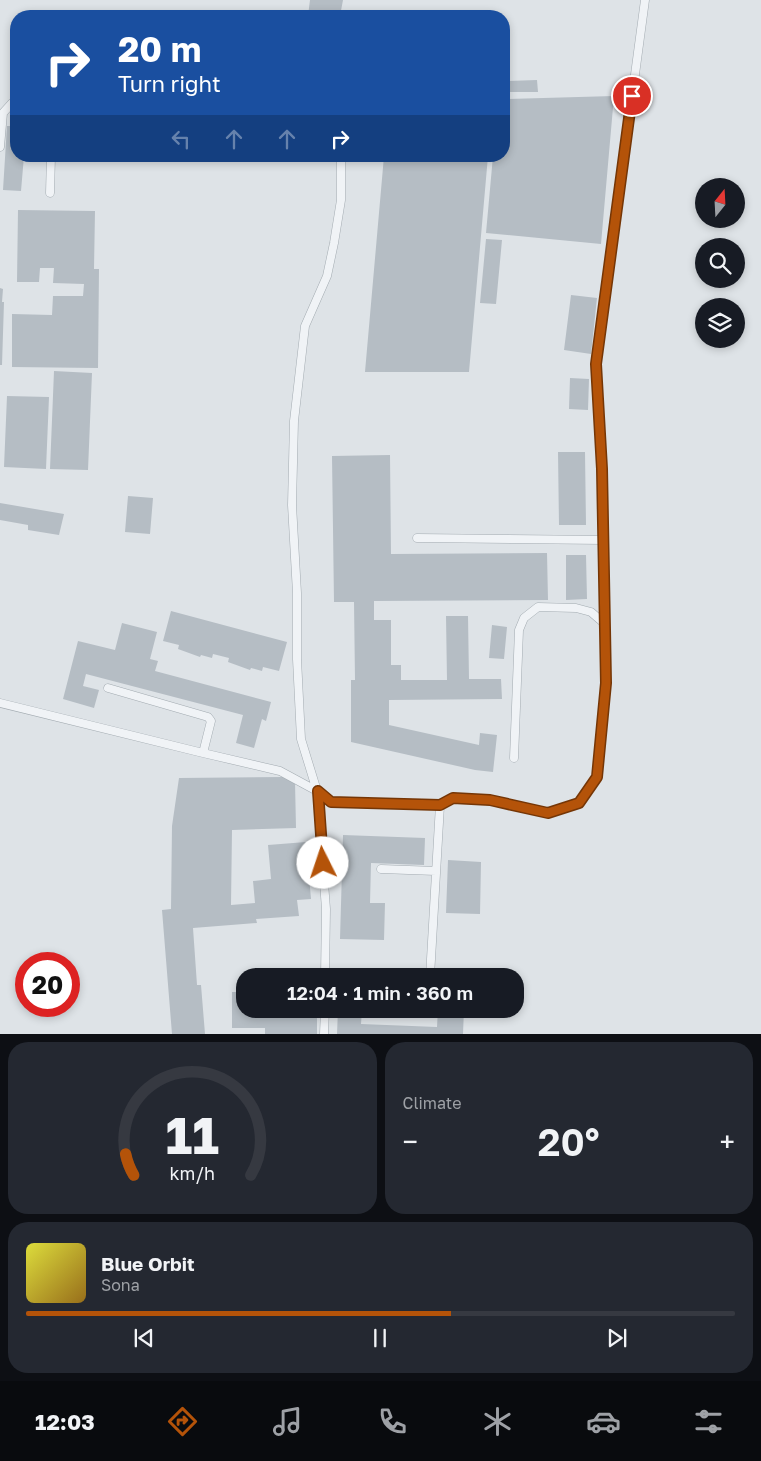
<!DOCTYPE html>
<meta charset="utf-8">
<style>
:root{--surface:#171b24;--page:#242831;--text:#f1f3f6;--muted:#9ea1a6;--line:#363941;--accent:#b45309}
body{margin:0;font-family:"Golos Text",sans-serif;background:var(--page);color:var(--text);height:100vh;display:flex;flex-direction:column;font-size:19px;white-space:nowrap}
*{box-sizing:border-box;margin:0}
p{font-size:16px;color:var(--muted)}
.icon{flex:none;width:28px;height:28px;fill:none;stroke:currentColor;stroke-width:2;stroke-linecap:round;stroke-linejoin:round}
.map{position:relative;height:1034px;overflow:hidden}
.details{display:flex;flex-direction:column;gap:8px;padding:8px;background:#0d0f14;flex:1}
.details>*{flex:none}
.guide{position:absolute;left:10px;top:10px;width:500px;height:152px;border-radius:20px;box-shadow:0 2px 8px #0003;background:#1a4fa0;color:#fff;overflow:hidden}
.needle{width:32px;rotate:18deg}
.controls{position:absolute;left:695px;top:178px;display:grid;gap:10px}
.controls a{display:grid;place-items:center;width:50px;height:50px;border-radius:50%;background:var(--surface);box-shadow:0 2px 8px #0003;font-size:25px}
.speed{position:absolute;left:15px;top:952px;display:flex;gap:10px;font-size:25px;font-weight:700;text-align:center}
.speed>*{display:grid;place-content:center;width:65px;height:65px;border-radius:50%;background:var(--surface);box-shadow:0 2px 8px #0003;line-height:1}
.speed .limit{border:8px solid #d22;background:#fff;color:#111}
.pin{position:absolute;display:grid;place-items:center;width:42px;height:42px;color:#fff;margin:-21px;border:2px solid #fff;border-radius:50%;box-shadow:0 1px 5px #0007}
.me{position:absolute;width:55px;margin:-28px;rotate:356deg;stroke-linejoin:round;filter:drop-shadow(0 0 4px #0008)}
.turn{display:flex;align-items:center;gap:18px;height:105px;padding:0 25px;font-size:22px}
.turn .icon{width:65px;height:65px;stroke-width:2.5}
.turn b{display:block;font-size:35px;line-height:42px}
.lanes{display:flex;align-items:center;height:48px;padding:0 25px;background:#0003;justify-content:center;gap:25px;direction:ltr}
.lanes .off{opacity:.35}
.big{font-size:38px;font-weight:600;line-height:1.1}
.details .tile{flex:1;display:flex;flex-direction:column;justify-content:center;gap:8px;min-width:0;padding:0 18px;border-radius:20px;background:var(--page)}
.details .dial{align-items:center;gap:0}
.dial svg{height:130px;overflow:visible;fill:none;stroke:var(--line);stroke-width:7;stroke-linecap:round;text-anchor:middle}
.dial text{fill:var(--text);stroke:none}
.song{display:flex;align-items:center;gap:15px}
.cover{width:60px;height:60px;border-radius:8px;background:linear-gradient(135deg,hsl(60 70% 55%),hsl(40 70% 35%))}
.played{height:5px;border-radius:2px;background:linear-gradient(90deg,var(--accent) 60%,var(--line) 60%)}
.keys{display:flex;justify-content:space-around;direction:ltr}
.heat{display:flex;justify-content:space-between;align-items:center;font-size:28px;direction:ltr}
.details .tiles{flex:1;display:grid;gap:8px;grid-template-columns:1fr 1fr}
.tile:last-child{grid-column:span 2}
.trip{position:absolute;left:236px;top:968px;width:288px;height:50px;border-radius:20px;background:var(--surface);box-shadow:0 2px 8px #0003;font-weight:600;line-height:50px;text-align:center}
.menu{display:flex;height:80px;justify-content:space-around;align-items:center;background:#090b0e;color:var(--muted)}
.menu .icon{width:35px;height:35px}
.menu .current{color:var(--accent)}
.menu b{font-size:22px;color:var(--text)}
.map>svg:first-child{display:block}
</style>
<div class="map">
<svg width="761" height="1034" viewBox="0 0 761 1034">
<rect width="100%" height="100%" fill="#dee3e7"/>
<path fill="#b5bdc4" d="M 310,0 L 343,0 L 340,16 L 308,16 Z
M 537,80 L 538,92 L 504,92 L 504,81 Z
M 614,96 L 601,244 L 486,233 L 493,156 L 504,156 L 504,99 Z
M 7,126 L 16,126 L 16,156 L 24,156 L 21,191 L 3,190 Z
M 384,156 L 488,156 L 469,372 L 365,372 Z
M 18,210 L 95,211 L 94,269 L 99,269 L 98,368 L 12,367 L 12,314 L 52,315 L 53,296 L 83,296 L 84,284 L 53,283 L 54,268 L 40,268 L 39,282 L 17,282 Z
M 486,239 L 502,240 L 496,304 L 480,303 Z
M 0,288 L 3,289 L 2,302 L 4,302 L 2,365 L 0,365 Z
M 571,295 L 597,298 L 591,354 L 564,350 Z
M 54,371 L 92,373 L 88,470 L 50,469 Z
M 570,378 L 589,379 L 588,410 L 569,409 Z
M 7,396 L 49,397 L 46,469 L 4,467 Z
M 558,452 L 585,452 L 586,525 L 559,525 Z
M 390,455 L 391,554 L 547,553 L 548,600 L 374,601 L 374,620 L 391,620 L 391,665 L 401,665 L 401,680 L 447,680 L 446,616 L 468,616 L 469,679 L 501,679 L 502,699 L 389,700 L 389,725 L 479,745 L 480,733 L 497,735 L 493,772 L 475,770 L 351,742 L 351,680 L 355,680 L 354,602 L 334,602 L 332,456 Z
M 128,496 L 153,498 L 150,534 L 125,532 Z
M 0,503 L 64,514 L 59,535 L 28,530 L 28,525 L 0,520 Z
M 566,555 L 586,555 L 587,599 L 566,600 Z
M 171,611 L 287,642 L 279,671 L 263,667 L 262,671 L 251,668 L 250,670 L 228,662 L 229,658 L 213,654 L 212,658 L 201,655 L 200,657 L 178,649 L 179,645 L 163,641 Z
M 122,623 L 157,632 L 150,659 L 158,661 L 155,671 L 271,702 L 266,721 L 262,719 L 254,748 L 236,743 L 243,715 L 86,674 L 83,686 L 99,690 L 94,708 L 63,699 L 78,641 L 115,650 Z
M 492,625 L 507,627 L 504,659 L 489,658 Z
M 285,777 L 295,782 L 296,828 L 232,830 L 231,905 L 255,903 L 253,881 L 271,879 L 268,845 L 306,842 L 311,899 L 297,900 L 299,916 L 256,919 L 257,923 L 193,928 L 197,985 L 201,985 L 205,1034 L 172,1034 L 162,910 L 171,909 L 172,826 L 179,778 Z
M 343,835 L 425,838 L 424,865 L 371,863 L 370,903 L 385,903 L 384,940 L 340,939 Z
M 448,860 L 481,862 L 480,914 L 446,913 Z
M 300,969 L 317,969 L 317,976 L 300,976 Z
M 232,992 L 245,992 L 245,1009 L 317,1009 L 317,1034 L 265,1034 L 265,1028 L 232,1028 Z
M 338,1009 L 362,1009 L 361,1024 L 437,1027 L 438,1009 L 464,1009 L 463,1034 L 337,1034 Z"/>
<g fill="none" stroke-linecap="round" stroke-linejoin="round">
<g stroke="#a3abb1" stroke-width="9">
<path id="service" d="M 0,147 L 3,113 L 12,103 L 16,103
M 50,193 L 51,156
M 417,538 L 604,540
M 108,688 L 208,717 L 211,721 L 203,753
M 0,703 L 203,753 L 280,771 L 317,791 L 331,802 L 440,805 L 453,798 L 490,800 L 548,813 L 579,803 L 597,777 L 606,683 L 602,469 L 596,365 L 645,0
M 514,758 L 519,630 L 524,618 L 538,607 L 576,608 L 591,612 L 605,624
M 381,869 L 436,871
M 325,976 L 326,909 L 317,791 L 301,739 L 297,659 L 297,593 L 292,505 L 294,421 L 305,326 L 327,276 L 334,243 L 341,200 L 341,156
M 430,976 L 440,805
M 324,1034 L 325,1009"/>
</g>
<use href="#service" stroke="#f0f3f6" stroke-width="8"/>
</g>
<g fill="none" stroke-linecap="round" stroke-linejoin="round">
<g stroke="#753606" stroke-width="12">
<path id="route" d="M 323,863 L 318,791 L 331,802 L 440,805 L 453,798 L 490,800 L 548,813 L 579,803 L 597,777 L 606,683 L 602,469 L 596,364 L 632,96"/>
</g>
<use href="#route" stroke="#b45309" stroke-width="9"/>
</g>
</svg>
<div class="controls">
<a><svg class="needle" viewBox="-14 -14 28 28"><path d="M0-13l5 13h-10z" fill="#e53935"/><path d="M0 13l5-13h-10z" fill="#9ea1a6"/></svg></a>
<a><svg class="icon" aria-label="search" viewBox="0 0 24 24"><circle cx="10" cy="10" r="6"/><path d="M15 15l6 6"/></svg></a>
<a><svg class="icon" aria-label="layers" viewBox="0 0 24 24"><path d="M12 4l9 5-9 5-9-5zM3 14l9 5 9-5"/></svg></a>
</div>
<div class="speed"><div class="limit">20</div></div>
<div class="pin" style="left:632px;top:96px;background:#d93025"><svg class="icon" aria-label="arrive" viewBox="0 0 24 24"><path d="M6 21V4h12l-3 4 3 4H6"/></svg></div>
<svg class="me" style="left:323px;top:863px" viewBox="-20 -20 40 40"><circle r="19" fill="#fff"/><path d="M0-13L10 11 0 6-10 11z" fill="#b45309"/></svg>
<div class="trip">12:04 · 1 min · 360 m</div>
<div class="guide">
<div class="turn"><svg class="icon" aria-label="right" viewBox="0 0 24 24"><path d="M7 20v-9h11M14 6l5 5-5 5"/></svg><div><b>20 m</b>Turn right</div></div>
<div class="lanes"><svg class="icon off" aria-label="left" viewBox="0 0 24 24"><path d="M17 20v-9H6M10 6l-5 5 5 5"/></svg><svg class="icon off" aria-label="ahead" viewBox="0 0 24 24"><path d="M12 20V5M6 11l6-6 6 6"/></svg><svg class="icon off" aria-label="ahead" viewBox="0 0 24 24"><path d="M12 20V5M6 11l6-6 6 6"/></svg><svg class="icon" aria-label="right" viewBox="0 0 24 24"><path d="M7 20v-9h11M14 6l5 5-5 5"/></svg></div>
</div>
</div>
<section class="details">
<div class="tiles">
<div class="tile dial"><svg viewBox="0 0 100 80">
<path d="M14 69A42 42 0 1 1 86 69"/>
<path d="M14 69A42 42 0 0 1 9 56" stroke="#b45309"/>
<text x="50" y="56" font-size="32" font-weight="700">11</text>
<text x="50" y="72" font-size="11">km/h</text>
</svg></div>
<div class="tile"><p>Climate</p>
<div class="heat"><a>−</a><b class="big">20°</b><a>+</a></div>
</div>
<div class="tile">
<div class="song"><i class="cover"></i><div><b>Blue Orbit</b><p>Sona</p></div></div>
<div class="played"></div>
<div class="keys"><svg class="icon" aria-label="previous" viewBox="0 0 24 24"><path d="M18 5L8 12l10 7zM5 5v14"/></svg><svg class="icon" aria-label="pause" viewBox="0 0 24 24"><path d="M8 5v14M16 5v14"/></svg><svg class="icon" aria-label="next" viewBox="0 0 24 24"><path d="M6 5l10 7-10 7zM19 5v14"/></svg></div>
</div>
</div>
</section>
<nav class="menu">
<b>12:03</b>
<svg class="icon current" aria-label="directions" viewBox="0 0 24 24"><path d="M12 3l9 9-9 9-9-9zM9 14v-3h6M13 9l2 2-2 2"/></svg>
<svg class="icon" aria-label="music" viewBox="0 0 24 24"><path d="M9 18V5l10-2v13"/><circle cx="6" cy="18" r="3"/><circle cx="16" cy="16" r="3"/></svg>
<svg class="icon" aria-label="phone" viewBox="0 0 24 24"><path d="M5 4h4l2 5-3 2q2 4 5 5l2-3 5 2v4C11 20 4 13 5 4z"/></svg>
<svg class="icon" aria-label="climate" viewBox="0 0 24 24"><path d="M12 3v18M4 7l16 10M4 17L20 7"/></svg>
<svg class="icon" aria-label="car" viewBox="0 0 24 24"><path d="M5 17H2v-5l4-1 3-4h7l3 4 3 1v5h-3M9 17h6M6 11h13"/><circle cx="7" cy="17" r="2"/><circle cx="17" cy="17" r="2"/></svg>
<svg class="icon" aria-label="filters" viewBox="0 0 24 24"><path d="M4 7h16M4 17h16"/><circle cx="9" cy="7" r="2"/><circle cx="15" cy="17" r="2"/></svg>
</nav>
